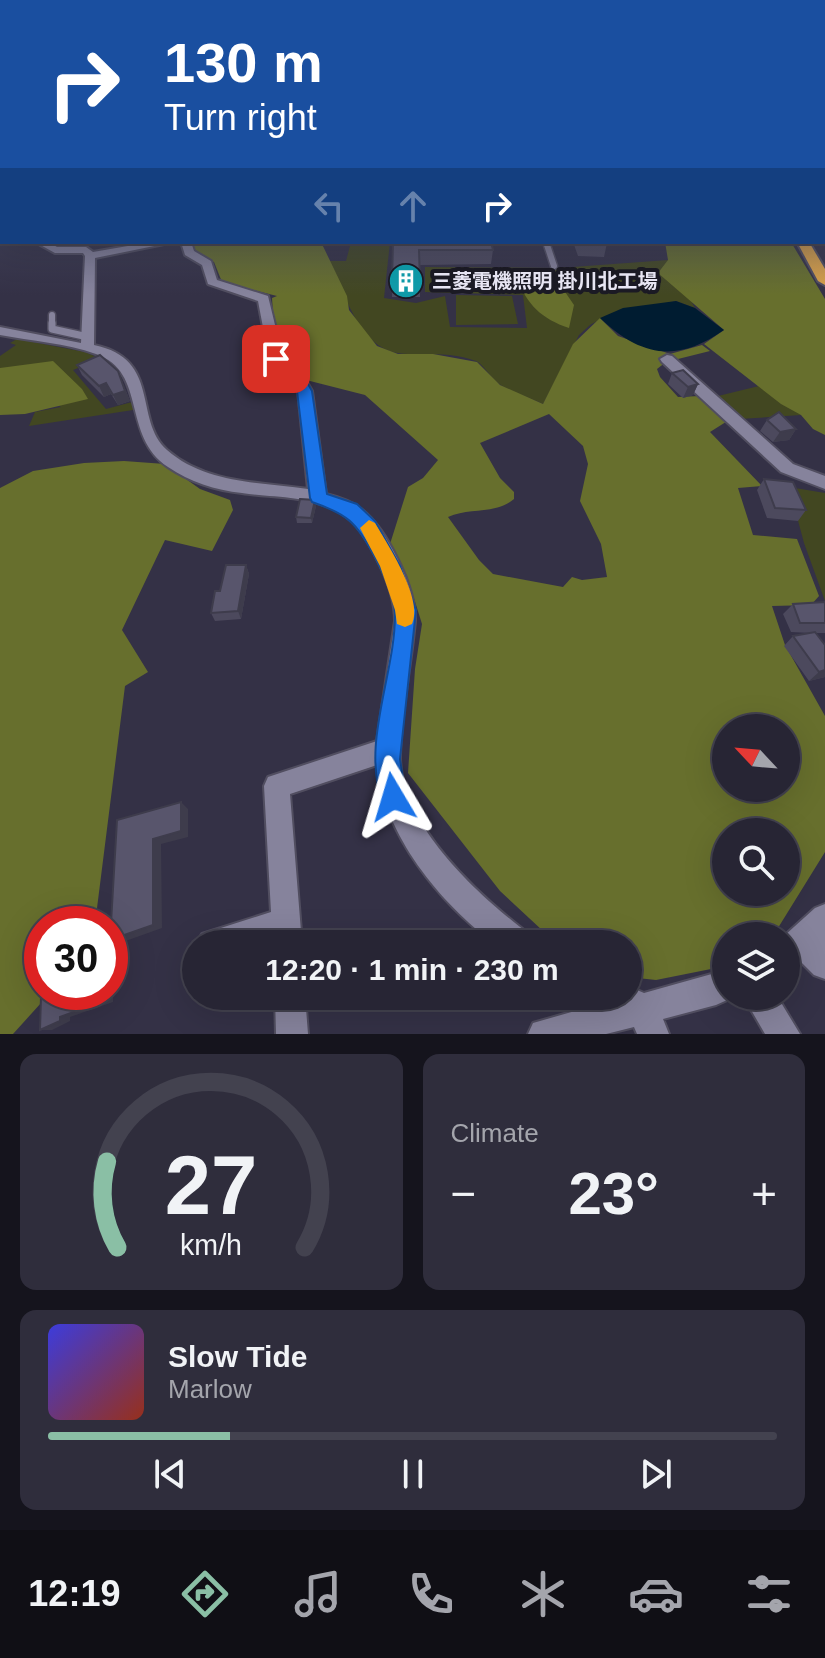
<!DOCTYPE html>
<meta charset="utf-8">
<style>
:root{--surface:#272534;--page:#2f2d3c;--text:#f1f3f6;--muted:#a4a5ac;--line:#43424f;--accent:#8abfa5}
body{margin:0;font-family:Arial,"Noto Sans JP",sans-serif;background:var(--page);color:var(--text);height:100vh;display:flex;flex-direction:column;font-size:30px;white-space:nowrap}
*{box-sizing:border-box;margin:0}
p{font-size:26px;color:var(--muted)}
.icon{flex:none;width:44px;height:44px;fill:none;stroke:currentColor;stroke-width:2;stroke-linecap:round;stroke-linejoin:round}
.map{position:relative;height:1034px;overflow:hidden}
.details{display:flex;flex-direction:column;gap:20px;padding:20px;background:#15141d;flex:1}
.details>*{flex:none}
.guide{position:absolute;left:0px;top:0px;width:826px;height:244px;box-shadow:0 8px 32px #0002,0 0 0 2px var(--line);background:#1a4fa0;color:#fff;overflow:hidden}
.needle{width:52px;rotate:296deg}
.tools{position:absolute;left:712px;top:714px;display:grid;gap:16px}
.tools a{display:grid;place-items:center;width:88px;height:88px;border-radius:50%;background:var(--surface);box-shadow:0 8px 32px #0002,0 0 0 2px var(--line);font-size:40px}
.speed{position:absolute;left:24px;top:906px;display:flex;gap:16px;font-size:40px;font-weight:700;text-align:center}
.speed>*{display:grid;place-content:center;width:104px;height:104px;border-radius:50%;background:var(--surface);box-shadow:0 8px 32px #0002,0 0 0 2px var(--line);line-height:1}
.speed .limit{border:12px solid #d22;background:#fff;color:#111}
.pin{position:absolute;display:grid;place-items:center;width:68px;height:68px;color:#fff;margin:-34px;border-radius:16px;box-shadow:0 4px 12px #0006}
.me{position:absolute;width:88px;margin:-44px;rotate:353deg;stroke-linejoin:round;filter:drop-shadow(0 0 6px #0008)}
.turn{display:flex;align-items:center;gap:28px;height:168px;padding:0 32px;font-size:36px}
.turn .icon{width:104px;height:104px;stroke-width:2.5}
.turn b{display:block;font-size:56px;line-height:68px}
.lanes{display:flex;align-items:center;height:76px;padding:0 32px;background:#0003;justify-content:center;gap:40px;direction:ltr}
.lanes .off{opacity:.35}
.big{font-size:60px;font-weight:800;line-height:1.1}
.details .card{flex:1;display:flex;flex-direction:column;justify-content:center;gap:12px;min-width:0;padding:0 28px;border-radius:16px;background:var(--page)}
.details .dial{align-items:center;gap:0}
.dial svg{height:208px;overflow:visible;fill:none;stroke:var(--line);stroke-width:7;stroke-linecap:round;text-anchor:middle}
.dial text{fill:var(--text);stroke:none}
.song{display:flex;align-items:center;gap:24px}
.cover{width:96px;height:96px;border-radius:12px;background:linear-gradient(135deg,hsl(240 70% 55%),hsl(10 70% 35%))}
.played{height:8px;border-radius:4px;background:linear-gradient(90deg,var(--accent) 25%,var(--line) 25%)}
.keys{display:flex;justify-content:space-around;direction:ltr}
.heat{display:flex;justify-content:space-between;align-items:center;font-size:44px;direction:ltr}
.details .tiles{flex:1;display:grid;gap:20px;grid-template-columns:1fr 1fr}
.card:last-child{grid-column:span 2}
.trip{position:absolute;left:182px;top:930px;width:460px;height:80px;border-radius:40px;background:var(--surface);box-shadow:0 8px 32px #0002,0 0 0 2px var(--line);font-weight:800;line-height:80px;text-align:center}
.tabs{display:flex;height:128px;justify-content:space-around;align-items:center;background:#100f15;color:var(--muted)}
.tabs .icon{width:56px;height:56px}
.tabs .active{color:var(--accent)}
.tabs b{font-size:36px;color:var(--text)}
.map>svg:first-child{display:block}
</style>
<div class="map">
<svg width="825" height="1034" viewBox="0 0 825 1034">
<rect width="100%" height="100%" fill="#343146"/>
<path fill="#424721" d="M 351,242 L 390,242 L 384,298 L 416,303 L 445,296 L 450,327 L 527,328 L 523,295 L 425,292 L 425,267 L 559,268 L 668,260 L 695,308 L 676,301 L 606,316 L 590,325 L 579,335 L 543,404 C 529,397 510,392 498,383 C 490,377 484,365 476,361 C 456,353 429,354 408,354 C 359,354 347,296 329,261 L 346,261 Z
M 456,295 L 512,296 L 518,324 L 456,325 Z
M 17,339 L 85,352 L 101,359 L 73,370 L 106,409 L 136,401 L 133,410 L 29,426 L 35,412 L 61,407 L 0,369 L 0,356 L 16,345 L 10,343 Z
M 759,386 L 801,415 L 739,419 L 714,397 Z
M 789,487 L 825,493 L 825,601 L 804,543 Z"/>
<path fill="#676f2d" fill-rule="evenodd" d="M 191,242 L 321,242 L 347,296 L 349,310 L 377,346 L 398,354 L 433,354 L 477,362 L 500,385 L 543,404 L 573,344 L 600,318 L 618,336 L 670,354 L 702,345 L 710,351 L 666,362 L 657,369 L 660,377 L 678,397 L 700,396 L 729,420 L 710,432 L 762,486 L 738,488 L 753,535 L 797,539 L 819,596 L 811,605 L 772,606 L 785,645 L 825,716 L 825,852 L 773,936 L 726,936 L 726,966 L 656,980 L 628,977 L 628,944 L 557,944 L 500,891 L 408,773 L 415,669 L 422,624 L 407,576 L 390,544 L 408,487 L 423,478 L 438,460 L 365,395 L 310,381 L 284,358 L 274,328 L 272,298 L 277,296 L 222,282 L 214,262 L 190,252 ZM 549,414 L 583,446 L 588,464 L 580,501 L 601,544 L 607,577 L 582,580 L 572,577 L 563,587 L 493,574 L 479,560 L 448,517 C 470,507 495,515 514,499 L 514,492 L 500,478 L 480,443 ZM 726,728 L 786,728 L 786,788 L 726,788 ZM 726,832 L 786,832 L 786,892 L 726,892 Z
M 665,242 L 791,242 L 825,299 L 825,435 L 813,429 L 801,415 L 781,404 L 704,344 L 724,330 L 658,273 L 668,260 Z
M 529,270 L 552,270 L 567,276 L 561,286 L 574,305 L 569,328 C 542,319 527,305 517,278 Z
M 53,361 L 82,389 L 88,399 L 25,414 L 0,415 L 0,368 Z
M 124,461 L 165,464 L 200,489 L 230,500 L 233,510 L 212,551 L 165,540 L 122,630 L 148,672 L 125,686 L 95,924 L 42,924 L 42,992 L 51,992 L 13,1034 L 0,1034 L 0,488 L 33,471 L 84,463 Z"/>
<path fill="#001c31" d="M 676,301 L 695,308 L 724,330 C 677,363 641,357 600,318 L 623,308 Z"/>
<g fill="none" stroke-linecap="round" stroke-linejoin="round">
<g stroke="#514e60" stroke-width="7">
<path id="service-far2" d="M 0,220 L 2,213"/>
</g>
<g stroke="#514e60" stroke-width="9">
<path id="service-far1" d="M 546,242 L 554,266
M 52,315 L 52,325"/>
</g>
<g stroke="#514e60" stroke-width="10">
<path id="service" d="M 52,323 L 52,329 L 88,337"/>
</g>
<g stroke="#514e60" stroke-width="4">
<path id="minor" d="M 35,242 L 48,242 L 57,247 L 86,247 L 93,252 L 151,242 L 174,242 L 95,258 L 94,345 C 162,359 133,420 167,450 C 206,484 260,482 308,489 L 298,391 L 293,382 L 269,359 L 258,301 L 208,284 L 202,265 L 185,255 L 181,242 L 191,242 L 194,251 L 211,261 L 217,280 L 268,296 L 283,358 L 304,377 L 312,391 L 326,494 C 338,497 351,501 361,509 C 387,529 416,588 415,621 C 411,666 401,711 400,755 C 399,824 479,896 529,934 L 534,944 L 495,944 C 440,903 384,835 377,765 L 290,794 L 302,944 L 272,944 L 272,940 L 260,944 L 197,944 L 202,934 L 271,912 L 264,786 L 268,777 L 377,741 L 395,621 C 395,600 388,581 379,563 C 371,547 362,529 348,518 C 320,495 276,498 242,493 C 215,490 190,482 168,467 C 121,436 148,372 96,354 C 66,343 31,341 0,335 L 0,327 L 81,343 L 85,256 L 83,253 L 55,253 Z
M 667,355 L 672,356 L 793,464 L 825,476 L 825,489 L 781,472 L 662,362 L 660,359 Z
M 825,904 L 825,979 L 814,975 L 799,960 L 786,966 L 786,936 L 784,936 L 815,908 Z
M 726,970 L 726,996 L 736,996 L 716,1005 L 663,1019 L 669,1034 L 637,1034 L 634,1027 L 606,1034 L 528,1034 L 533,1023 L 603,1003 L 601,996 L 628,996 L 628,986 L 644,993 Z
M 275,996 L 305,996 L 308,1034 L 276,1034 Z
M 743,996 L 777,996 L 800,1034 L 765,1034 Z"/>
</g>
<g stroke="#514e60" stroke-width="4">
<path id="trunk" d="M 797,242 L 809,242 L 825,269 L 825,285 L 818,281 Z"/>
</g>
<use href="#service-far2" stroke="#86839c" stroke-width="5"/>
<use href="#service-far1" stroke="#86839c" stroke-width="6"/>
<use href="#service" stroke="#86839c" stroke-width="7"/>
<use href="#minor" fill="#86839c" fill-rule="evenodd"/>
<use href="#trunk" fill="#dba248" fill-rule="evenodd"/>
</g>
<path fill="#4c495d" d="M 393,242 L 493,250 L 491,264 L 420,265 L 420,297 L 392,297 Z
M 573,242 L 607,242 L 607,243 L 604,257 L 578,256 Z
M 77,365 L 122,381 L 130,401 L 118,405 L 111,394 L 104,397 L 82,375 Z
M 672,373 L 698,384 L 693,395 L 683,398 L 668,384 Z
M 767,420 L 796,429 L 789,440 L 773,442 L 760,431 Z
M 764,479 L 806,510 L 798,521 L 767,518 L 757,490 Z
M 316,506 L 312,523 L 297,523 L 296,517 Z
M 246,565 L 249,574 L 241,619 L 215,621 L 211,613 L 220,591 Z
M 825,602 L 825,633 L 816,633 L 825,677 L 809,681 L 784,646 L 793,636 L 811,633 L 791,632 L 783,614 L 793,604 Z"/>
<path fill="#3e3c4c" d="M 118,371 L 130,401 L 118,405 L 113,395 Z
M 106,383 L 111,394 L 104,397 L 99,386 Z
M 698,384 L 693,395 L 683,398 L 688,387 Z
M 796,429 L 789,440 L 773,442 L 780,432 Z
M 315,500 L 316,506 L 312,523 L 311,518 Z
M 246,565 L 249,574 L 241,619 L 238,611 Z
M 825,670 L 825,677 L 809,681 L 819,672 Z
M 181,802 L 188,809 L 188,837 L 161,844 L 162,928 L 120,943 L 110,940 L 153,839 Z
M 110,968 L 114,969 L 113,1002 L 70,1017 L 70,1021 L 52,1030 L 40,1030 L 60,1017 L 104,992 L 110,992 Z"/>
<path fill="#58556c" stroke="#3e3c4c" stroke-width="2" d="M 393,242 L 491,242 L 493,250 L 419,250 L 420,282 L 392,282 Z
M 581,242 L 607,242 L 607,243 L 581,243 Z
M 100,355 L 118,371 L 125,391 L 113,395 L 106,383 L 99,386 L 77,365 Z
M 683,370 L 698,384 L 688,387 L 672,373 Z
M 779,412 L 796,429 L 780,432 L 767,420 Z
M 764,479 L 793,482 L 806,510 L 775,508 Z
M 300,499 L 315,500 L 311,518 L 296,517 Z
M 226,565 L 246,565 L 238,611 L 211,613 L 215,591 L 220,591 Z
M 825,602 L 825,623 L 800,623 L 793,604 Z
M 815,632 L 825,645 L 825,670 L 819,672 L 793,636 Z
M 181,802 L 181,831 L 153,839 L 153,925 L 110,940 L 117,820 Z
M 49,992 L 104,992 L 104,1001 L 60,1017 L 60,1021 L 40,1030 L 41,996 Z"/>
<linearGradient id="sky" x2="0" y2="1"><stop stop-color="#1d1b26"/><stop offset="0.51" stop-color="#4a4e68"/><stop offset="1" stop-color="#4a4e68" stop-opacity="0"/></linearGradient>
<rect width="825" height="295" fill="url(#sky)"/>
<path fill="#1a73e8" stroke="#114b97" stroke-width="2" d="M 276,355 L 304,377 L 312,391 L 327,494 L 357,504 L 375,521 L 400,566 L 416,610 L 400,759 L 406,797 L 402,806 L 393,810 L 384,806 C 359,745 396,675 395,612 C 394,595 382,570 374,555 C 356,522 347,514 312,502 L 310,498 L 297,391 L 293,382 L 269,359 Z"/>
<path fill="#f59e0b" d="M 369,520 L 375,523 C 388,545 424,600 412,624 L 405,627 L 397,624 L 395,610 L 380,566 L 360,528 Z"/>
<defs>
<g id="building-disc" transform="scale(1.8)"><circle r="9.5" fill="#0f9aa8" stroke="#1b1a24"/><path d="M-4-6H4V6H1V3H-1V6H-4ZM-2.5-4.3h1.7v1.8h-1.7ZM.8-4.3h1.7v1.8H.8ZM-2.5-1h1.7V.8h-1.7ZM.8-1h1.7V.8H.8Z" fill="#fff"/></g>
</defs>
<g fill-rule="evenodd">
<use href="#building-disc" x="406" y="281"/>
</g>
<g text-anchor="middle" stroke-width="8" stroke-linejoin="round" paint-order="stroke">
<g font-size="20" font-weight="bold" fill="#e8e6f4" stroke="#1b1a24" text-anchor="start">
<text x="432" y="288">三菱電機照明 掛川北工場</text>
</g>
</g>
</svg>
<div class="tools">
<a><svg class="needle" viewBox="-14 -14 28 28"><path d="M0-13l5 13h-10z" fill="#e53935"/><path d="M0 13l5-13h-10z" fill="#a4a5ac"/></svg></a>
<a><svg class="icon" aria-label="search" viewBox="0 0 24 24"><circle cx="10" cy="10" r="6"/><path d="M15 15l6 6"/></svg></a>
<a><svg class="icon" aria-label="layers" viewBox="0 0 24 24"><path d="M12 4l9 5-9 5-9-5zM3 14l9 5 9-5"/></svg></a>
</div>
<div class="speed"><div class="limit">30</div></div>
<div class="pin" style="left:276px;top:359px;background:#d93025"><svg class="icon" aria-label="arrive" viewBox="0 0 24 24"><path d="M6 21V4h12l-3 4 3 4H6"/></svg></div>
<svg class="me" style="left:393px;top:797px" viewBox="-20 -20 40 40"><path d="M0-17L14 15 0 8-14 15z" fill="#1a73e8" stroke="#fff" stroke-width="4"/></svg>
<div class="trip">12:20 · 1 min · 230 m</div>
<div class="guide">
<div class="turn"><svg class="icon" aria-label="right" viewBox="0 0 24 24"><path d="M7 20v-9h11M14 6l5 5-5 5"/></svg><div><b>130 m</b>Turn right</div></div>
<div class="lanes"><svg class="icon off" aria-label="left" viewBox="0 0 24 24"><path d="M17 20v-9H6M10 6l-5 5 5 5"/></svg><svg class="icon off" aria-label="ahead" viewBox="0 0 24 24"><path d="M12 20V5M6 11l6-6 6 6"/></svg><svg class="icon" aria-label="right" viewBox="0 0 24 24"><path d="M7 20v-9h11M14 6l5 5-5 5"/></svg></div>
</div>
</div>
<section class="details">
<div class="tiles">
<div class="card dial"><svg viewBox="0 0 100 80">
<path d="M14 69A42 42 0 1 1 86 69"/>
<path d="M14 69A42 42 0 0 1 10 36" stroke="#8abfa5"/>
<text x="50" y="56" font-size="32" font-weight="700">27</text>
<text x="50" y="72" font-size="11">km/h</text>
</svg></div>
<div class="card"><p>Climate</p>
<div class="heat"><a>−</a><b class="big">23°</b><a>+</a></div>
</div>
<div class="card">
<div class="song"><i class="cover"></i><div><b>Slow Tide</b><p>Marlow</p></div></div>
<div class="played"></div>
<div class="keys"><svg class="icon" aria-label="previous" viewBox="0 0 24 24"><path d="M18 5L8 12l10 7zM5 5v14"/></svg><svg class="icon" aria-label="pause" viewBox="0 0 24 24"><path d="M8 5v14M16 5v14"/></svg><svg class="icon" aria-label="next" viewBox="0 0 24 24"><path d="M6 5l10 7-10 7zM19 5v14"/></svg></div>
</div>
</div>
</section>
<nav class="tabs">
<b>12:19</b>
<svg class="icon active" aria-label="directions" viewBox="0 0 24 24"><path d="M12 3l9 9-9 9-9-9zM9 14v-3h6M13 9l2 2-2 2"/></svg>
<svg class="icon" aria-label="music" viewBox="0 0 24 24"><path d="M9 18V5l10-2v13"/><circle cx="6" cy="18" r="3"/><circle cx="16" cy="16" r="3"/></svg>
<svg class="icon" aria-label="phone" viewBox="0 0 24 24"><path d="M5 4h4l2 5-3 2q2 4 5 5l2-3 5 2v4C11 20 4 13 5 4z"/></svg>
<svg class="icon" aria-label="climate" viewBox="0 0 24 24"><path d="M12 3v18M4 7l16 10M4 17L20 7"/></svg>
<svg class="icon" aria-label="car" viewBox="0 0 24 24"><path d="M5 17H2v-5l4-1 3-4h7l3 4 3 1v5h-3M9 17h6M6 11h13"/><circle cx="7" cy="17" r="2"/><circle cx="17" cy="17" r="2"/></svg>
<svg class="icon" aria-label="filters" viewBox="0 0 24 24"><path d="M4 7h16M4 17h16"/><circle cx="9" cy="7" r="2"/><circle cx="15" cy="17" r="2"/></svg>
</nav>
